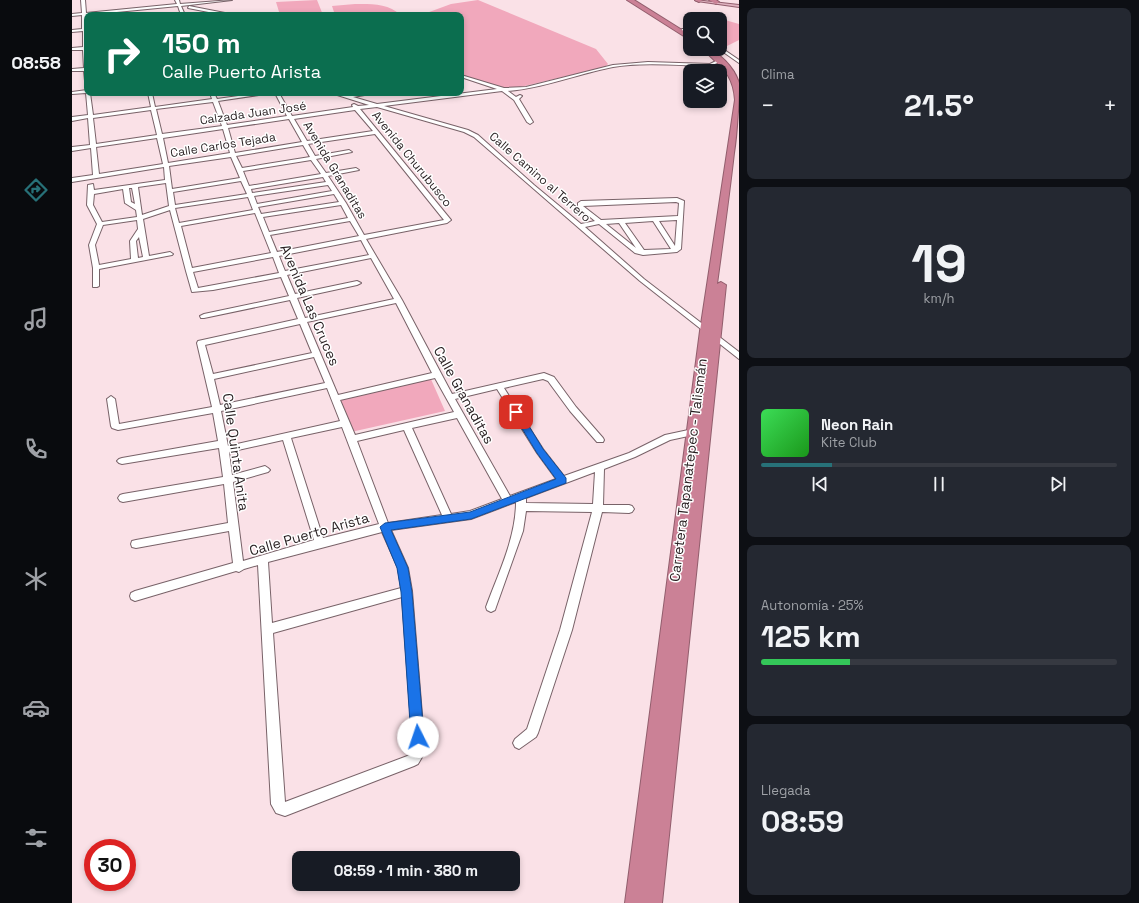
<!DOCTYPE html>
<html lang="es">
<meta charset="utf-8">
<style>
:root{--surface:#171b24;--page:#242831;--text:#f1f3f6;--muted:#9ea1a6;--line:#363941;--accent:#277178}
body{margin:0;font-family:"Space Grotesk",sans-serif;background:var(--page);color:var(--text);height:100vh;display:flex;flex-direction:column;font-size:15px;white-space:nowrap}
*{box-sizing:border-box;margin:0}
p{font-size:13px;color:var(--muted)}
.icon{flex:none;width:22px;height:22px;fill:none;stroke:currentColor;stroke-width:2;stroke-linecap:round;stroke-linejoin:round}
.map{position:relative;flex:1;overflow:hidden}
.details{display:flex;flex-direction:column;gap:8px;padding:8px;background:#0d0f14;width:400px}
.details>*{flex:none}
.guide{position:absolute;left:12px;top:12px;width:380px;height:84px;border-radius:8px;box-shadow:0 2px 6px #0003;background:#0b6e4f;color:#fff;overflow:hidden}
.tools{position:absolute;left:611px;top:12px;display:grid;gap:8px}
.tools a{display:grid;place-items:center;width:44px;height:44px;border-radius:8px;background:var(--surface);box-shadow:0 2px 6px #0003;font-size:20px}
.speed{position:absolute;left:12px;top:839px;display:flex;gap:8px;font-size:20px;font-weight:700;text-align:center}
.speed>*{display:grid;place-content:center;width:52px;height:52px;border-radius:50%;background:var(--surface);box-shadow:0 2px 6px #0003;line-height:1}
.speed .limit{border:6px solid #d22;background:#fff;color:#111}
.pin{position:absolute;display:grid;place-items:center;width:34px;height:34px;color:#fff;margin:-17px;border-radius:8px;box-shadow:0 2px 6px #0006}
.me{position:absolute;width:44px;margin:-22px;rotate:356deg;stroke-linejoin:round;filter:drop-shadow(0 0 3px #0008)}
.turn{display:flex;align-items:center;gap:14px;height:84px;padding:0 12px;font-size:18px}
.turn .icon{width:52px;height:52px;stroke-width:2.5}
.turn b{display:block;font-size:28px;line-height:34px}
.big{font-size:30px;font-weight:700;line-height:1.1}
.details .tile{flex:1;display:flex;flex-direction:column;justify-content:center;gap:6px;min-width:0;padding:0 14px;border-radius:8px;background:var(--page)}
.details .dial{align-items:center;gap:0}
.dial b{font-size:52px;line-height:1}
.song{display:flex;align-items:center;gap:12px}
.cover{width:48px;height:48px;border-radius:6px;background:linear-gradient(135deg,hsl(130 70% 55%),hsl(120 70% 35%))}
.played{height:4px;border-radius:2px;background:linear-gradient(90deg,var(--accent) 20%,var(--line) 20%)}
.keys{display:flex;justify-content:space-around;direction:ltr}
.heat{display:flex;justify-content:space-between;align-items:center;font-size:22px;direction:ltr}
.charge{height:6px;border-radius:3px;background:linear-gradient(90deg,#34c759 25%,var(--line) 0)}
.trip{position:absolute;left:220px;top:851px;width:228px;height:40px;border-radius:8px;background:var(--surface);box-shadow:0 2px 6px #0003;font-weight:700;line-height:40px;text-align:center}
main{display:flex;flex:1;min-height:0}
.dock{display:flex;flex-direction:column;width:72px;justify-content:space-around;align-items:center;background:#090b0e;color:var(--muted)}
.dock .icon{width:28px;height:28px}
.dock .active{color:var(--accent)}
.dock b{font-size:18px;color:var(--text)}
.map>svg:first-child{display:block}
</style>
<main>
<nav class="dock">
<b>08:58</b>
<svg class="icon active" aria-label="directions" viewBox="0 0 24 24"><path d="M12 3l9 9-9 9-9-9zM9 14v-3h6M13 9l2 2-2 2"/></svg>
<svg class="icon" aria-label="music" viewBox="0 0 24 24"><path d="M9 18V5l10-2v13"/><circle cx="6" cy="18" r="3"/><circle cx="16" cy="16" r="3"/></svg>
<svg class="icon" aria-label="phone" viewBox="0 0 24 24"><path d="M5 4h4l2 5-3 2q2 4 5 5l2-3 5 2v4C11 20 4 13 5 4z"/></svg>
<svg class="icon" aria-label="climate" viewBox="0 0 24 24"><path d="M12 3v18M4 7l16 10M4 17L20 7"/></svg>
<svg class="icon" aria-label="car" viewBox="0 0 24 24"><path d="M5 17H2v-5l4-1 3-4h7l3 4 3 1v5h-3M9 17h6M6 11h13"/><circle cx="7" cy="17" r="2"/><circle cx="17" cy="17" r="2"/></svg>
<svg class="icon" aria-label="filters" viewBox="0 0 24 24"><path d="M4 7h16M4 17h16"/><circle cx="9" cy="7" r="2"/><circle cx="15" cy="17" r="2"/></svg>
</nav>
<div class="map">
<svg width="667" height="903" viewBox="0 0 667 903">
<rect width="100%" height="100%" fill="#fae1e7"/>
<path fill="#f1a8bc" d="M 245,0 L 251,15 L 208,15 L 204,2 Z
M 406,0 L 524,49 L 536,64 L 533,67 L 440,89 L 424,88 L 389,76 L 389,15 L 349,15 L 379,4 Z
M 283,4 C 298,4 317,3 328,15 L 263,15 L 260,6 Z
M 653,20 L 667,24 L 667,40 L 655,46 L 648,42 L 648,23 Z
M 358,377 L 373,411 L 279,432 L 267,397 Z"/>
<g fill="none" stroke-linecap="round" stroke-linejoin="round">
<g stroke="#786268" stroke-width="2">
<path id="minor" d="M 9,0 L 13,0 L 14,13 L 105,4 L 103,0 L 107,0 L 108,4 L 160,0 L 109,6 L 113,15 L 109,15 L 106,6 L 14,15 L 15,82 L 13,81 L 12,71 L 0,71 L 0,69 L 12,68 L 11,50 L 0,50 L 0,48 L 11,47 L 11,31 L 0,32 L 0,30 L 10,29 L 10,15 L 0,16 L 0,14 L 10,13 Z
M 117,6 L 158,14 L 160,15 L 152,15 L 116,8 Z
M 610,29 L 618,29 L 618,31 L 609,31 Z
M 648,47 L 667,60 L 667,63 L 647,49 L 648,49 Z
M 648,59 L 650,61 L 638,66 L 662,72 L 662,74 L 633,68 L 633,66 C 603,65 571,62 541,67 C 505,74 472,88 436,91 L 444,97 L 448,95 L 450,96 L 447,99 L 461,122 L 458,124 L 455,122 L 442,100 L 430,91 L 312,106 L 396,130 L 406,135 L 462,185 L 509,224 L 523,221 L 506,207 L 506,203 L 509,201 L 605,198 L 612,201 L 609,249 L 605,252 L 571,255 L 563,253 L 527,224 L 513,227 L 572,279 L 667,352 L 667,359 L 568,281 L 402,137 L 392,132 L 305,107 L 288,109 L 379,220 L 375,223 L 294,239 L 330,300 L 380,394 L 472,373 L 482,377 L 504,407 L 531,438 L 532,440 L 531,442 L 525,442 L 498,411 L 476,381 L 471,379 L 432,388 L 471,449 L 492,476 L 557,453 L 593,435 L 621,429 L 625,432 L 621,435 L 598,440 L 563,457 L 532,469 L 531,505 L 557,505 L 560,506 L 562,509 L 560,512 L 557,513 L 530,512 L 500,630 L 466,733 L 464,737 L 447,749 L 443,747 L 441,743 L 443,739 L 455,729 L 488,630 L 520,512 L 454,511 L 451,531 L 424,607 L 423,610 L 419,612 L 415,610 L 414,607 C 426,574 444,538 444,502 L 399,519 L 319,530 L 336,568 L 340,591 L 353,752 L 346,764 L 342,766 L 213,816 L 204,813 L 199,804 L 186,565 L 172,569 L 167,572 L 164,571 L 63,601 L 59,599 L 58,596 L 59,593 L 63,591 L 161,563 L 157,531 L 64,548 L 60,547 L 59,544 L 60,541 L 64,540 L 156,523 L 152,484 L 51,502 L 48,501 L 46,498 L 48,495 L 51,494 L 151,477 L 147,448 L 50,464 L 47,463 L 45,461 L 47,459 L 50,458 L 146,441 L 141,413 L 46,430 L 40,428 L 39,426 L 35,399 L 39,396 L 43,399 L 47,424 L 140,407 L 125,343 L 126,341 L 226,319 L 218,300 L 132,318 L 129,318 L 128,316 L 132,314 L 217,296 L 209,277 L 141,290 L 120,292 L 114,271 L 98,210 L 71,219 L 77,256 L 98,252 L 101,254 L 100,255 L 27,269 L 27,286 L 25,287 L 21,287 L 21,268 L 17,245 L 25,224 L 15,205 L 16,185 L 21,184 L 22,190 L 93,180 L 92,167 L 0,182 L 0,178 L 21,175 L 19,148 L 0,151 L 0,147 L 18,145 L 16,118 L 0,121 L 0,117 L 16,115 L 14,93 L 0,94 L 0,92 L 15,90 L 15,93 L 18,93 L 21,115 L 79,107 L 76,93 L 80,93 L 83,107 L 140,99 L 138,93 L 142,93 L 145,99 L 187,93 L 200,93 L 146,101 L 155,125 L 215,116 L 203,93 L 207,93 L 220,116 L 281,107 L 280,105 L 282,104 L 286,106 L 297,105 L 259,93 L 266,93 L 278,96 C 284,92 296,93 304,93 L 281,97 L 305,104 L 425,89 L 389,77 L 389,75 L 432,88 L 454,87 L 541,65 L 576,62 L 638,64 ZM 141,102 L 150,126 L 90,134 L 84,109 ZM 79,110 L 85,135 L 24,144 L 21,118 ZM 283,110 L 301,131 L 235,141 L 222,119 ZM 217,119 L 230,142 L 163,153 L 156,128 ZM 151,129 L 158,153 L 96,163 L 91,138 ZM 303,134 L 372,220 L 292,235 L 274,203 L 256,176 L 287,170 L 284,168 L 254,173 L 244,159 L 280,152 L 277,150 L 243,156 L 236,144 ZM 85,138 L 91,164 L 27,174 L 24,147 ZM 231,145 L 238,157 L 170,168 L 164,156 ZM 159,157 L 168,178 L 100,189 L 97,166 ZM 239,160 L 249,174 L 177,186 L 171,171 ZM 251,177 L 254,182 L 180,193 L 179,189 ZM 169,181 L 175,194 L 103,205 L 101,192 ZM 94,183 L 97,206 L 70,215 L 66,187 ZM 256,185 L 260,191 L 185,204 L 182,196 ZM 57,188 L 60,188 L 63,204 L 59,202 ZM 51,189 L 53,203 L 64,210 L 65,217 L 30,222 L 21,205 L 22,194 ZM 262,194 L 267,202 L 189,214 L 186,207 ZM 176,197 L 181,210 L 107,223 L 103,208 ZM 604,202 L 607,203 L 606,216 L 529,220 L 511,206 ZM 269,205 L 276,218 L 197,232 L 191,217 ZM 183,213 L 199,253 L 120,268 L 109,226 ZM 65,220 L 66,229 L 58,241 L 59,259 L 27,265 L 23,245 L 31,225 ZM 605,220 L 603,246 L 587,221 ZM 278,221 L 287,236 L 205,252 L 198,235 ZM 581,221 L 599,249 L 572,250 L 553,223 ZM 547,223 L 564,248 L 534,224 ZM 67,237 L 71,257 L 66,258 L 64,241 ZM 289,240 L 297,255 L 213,271 L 207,256 ZM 201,257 L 207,273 L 126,288 L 121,272 ZM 299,258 L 322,299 L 233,318 L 225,298 L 285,285 L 289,283 L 285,281 L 223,294 L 215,275 ZM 324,303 L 360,373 L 266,395 L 235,322 ZM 228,324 L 240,353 L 141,374 L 133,345 ZM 242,357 L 253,383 L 148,405 L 142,379 ZM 363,378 L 382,412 L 283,435 L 268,400 ZM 255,388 L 268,421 L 156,446 L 149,411 ZM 425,389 L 465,453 L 484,479 L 438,496 L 383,399 ZM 385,418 L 430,499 L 398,511 L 379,514 L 340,428 ZM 270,427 L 307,524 L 251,538 L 219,438 ZM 332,430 L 370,515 L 316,523 L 285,441 ZM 211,440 L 242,540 L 171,561 L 161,482 L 196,472 L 198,470 L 196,468 L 193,466 L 160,475 L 157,452 ZM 523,472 L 521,504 L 454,503 L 454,498 ZM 310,532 L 326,568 L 329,588 L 200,623 L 196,562 ZM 330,597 L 341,751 L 338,755 L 213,802 L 201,633 Z"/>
</g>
<g stroke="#925e6d" stroke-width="2">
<path id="major" d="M 623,0 L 667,5 L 667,7 L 625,1 Z"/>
</g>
<g stroke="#925e6d" stroke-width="2">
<path id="highway" d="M 555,0 L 562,0 L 618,35 L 618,40 Z
M 623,0 L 630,0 L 627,2 Z
M 637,0 L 644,0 L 647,2 L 644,4 Z
M 631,49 C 646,49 663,69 667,83 C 667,100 665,135 662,153 C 657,197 651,240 645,284 L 649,282 L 654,285 L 590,903 L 553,903 L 628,331 L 663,100 C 661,72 648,67 631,49 Z"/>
</g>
<use href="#minor" fill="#fff" fill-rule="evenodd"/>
<use href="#major" fill="#e0b3c0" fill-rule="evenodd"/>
<use href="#highway" fill="#cb8196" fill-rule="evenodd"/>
</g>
<path fill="#1a73e8" stroke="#114b97" d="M 444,409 L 447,410 L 471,449 L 494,478 L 494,483 L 399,519 L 319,530 L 336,568 L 340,592 L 352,737 L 350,742 L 346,743 L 341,742 L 339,737 L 329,592 L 325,568 L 308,527 L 313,523 L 398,512 L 484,479 L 465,453 L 440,412 Z"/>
<g text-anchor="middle" stroke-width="3" stroke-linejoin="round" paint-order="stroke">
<g font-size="12" fill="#271e20" stroke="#fff">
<text transform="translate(181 113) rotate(-8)" y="4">Calzada Juan José</text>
<text transform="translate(151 145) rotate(-9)" y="4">Calle Carlos Tejada</text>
<text transform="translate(340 159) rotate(51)" y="4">Avenida Churubusco</text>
<text transform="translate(263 170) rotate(59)" y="4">Avenida Granaditas</text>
<text transform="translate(468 177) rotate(41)" y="4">Calle Camino al Terrero</text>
</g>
<g font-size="14" fill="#271e20" stroke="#fff">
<text transform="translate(238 305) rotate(67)" y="5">Avenida Las Cruces</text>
<text transform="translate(392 395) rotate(61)" y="5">Calle Granaditas</text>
<text transform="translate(164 452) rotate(82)" y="5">Calle Quinta Anita</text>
<text transform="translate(616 470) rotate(-83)" y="5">Carretera Tapanatepec - Talismán</text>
<text transform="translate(237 534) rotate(-16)" y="5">Calle Puerto Arista</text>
</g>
</g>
</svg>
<div class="tools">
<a><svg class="icon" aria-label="search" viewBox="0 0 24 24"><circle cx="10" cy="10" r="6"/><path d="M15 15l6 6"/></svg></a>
<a><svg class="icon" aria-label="layers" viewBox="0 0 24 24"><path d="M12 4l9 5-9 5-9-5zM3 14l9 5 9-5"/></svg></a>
</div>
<div class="speed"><div class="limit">30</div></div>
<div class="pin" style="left:444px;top:412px;background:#d93025"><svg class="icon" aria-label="arrive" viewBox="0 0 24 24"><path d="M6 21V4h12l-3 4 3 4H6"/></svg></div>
<svg class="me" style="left:346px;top:737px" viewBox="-20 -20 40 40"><circle r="19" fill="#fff"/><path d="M0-13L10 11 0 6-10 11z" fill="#1a73e8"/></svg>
<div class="trip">08:59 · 1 min · 380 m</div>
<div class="guide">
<div class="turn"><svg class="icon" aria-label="right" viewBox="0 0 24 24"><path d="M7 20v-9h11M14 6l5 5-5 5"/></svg><div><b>150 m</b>Calle Puerto Arista</div></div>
</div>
</div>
<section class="details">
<div class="tile"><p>Clima</p>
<div class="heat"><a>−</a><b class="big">21.5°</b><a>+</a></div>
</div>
<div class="tile dial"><b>19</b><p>km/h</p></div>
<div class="tile">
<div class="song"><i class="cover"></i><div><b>Neon Rain</b><p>Kite Club</p></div></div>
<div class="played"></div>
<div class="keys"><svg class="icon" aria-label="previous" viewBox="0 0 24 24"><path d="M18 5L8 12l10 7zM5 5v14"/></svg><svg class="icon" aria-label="pause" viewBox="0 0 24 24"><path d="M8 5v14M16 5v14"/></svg><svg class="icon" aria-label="next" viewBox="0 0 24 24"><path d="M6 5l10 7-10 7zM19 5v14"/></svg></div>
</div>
<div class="tile"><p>Autonomía · 25%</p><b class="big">125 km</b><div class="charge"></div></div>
<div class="tile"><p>Llegada</p><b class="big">08:59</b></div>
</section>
</main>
